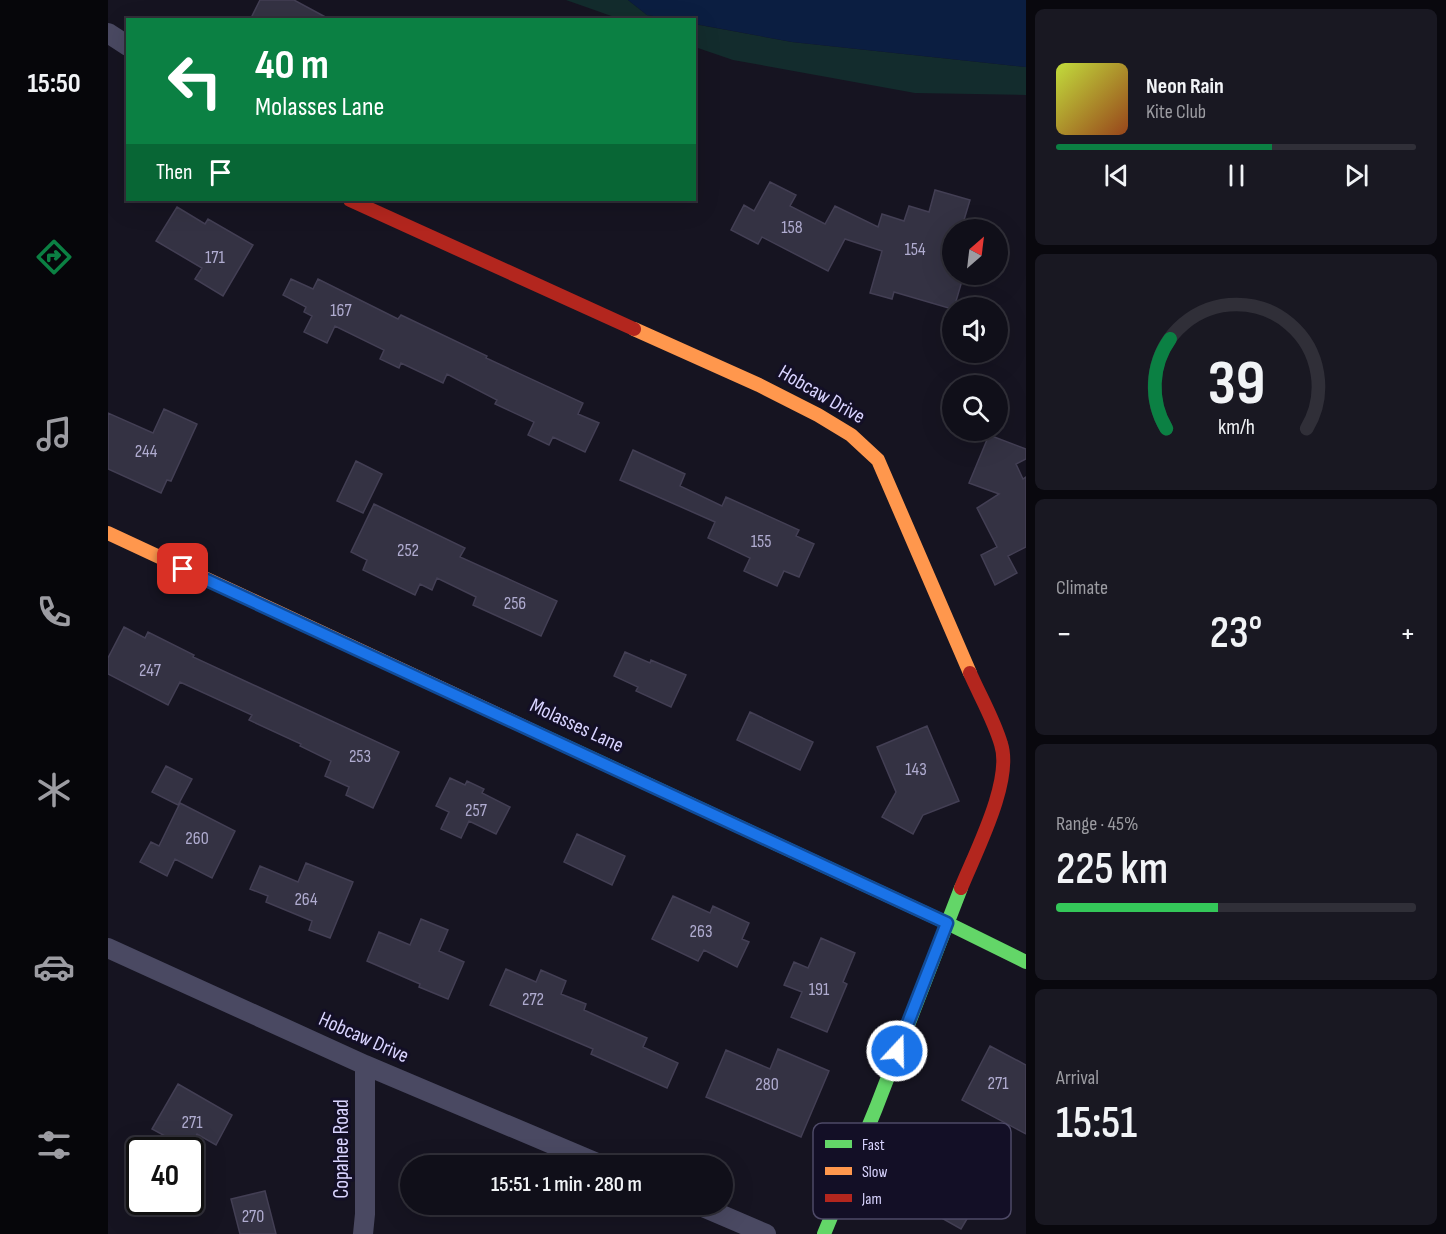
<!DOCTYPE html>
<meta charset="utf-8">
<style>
:root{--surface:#100f19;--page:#191822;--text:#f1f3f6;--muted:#9c9ca2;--line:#302f38;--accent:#0b8043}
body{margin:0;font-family:"Sofia Sans Condensed",sans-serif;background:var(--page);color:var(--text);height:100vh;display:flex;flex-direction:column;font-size:22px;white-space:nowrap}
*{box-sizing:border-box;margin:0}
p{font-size:20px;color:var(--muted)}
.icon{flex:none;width:33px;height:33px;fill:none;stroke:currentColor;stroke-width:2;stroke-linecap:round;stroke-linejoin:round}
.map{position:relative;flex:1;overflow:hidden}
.sheet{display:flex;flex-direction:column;gap:9px;padding:9px;background:#09080e;width:420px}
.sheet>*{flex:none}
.banner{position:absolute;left:18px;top:18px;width:570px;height:183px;border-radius:0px;box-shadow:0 6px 24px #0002,0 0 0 2px var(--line);background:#0b8043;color:#fff;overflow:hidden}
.needle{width:39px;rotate:28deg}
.controls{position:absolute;left:834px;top:219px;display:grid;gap:12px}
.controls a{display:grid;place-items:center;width:66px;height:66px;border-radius:50%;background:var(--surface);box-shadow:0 6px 24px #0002,0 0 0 2px var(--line);font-size:30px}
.speed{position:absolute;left:18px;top:1137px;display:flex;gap:12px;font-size:30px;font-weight:700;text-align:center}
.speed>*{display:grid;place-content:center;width:78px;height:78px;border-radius:50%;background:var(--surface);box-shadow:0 6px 24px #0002,0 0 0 2px var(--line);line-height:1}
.speed .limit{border:3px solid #111;border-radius:9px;background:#fff;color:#111}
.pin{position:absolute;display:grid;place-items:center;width:51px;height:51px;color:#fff;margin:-26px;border-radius:12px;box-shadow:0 3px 9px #0006}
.me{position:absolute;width:66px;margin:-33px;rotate:21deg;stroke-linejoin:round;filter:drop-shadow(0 0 4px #0008)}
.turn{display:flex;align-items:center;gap:21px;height:126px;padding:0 30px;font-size:27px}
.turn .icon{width:78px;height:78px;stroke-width:2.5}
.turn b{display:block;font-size:42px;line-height:51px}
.then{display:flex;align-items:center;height:57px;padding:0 30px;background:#0003;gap:12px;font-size:22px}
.big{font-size:45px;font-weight:600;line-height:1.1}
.sheet .widget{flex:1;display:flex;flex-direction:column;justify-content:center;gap:9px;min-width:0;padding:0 21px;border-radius:9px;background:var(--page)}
.sheet .dial{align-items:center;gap:0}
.dial svg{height:156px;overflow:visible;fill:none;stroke:var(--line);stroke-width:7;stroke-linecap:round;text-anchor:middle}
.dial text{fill:var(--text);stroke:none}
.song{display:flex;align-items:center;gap:18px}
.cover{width:72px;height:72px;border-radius:9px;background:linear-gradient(135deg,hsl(70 70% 55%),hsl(20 70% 35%))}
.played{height:6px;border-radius:3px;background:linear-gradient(90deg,var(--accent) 60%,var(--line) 60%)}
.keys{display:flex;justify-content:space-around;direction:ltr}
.heat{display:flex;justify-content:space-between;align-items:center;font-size:33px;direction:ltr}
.charge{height:9px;border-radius:4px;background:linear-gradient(90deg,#34c759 45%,var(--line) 0)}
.trip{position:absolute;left:292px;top:1155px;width:333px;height:60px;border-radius:30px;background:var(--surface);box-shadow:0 6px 24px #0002,0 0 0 2px var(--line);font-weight:600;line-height:60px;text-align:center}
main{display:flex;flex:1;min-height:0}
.dock{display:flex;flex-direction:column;width:108px;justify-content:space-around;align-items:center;background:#06060a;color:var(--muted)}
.dock .icon{width:42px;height:42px}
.dock .current{color:var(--accent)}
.dock b{font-size:27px;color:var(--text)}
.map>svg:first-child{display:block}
</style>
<main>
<nav class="dock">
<b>15:50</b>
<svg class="icon current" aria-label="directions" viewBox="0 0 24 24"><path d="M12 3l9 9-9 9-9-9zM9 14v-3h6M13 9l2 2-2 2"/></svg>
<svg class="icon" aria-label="music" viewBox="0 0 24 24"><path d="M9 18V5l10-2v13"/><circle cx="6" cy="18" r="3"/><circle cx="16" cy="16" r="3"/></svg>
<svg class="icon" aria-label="phone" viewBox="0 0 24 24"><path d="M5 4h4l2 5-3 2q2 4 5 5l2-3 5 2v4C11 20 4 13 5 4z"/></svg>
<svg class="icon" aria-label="climate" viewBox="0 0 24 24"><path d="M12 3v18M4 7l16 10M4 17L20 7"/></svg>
<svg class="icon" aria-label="car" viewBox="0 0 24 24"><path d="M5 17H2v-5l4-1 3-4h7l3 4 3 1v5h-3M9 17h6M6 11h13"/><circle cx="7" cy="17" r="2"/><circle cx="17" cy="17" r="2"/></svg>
<svg class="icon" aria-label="filters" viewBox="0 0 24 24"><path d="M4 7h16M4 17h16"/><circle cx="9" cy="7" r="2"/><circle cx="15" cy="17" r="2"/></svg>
</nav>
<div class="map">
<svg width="918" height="1234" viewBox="0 0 918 1234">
<rect width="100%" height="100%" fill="#161421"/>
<path fill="#132c2d" d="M 458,0 L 520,0 L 539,15 L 563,19 L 512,19 Z
M 586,24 L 684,42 L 918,67 L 918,95 L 807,93 L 625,60 L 587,47 Z"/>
<path fill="#0b1e41" d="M 520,0 L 918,0 L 918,67 L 684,42 L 587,24 L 586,20 L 563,19 L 539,15 Z"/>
<path fill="#343243" stroke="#433f54" stroke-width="1.5" d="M 152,0 L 186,0 L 223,20 L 142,20 Z
M 662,182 L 688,195 L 682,206 L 717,224 L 727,206 L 770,227 L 774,214 L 796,221 L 801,206 L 821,212 L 827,190 L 862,200 L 853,230 L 844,230 L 844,274 L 856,274 L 846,308 L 844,309 L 786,292 L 784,299 L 762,293 L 774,251 L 737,239 L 720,271 L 654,237 L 650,244 L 623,230 L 636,205 L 646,211 Z
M 69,207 L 97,224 L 100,219 L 145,245 L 115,296 L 87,279 L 94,268 L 48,241 Z
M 183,279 L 205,289 L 210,279 L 290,319 L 293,315 L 379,356 L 378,358 L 475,403 L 470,414 L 491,423 L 477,452 L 445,437 L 441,445 L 420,435 L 426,422 L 387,404 L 389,400 L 339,374 L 335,383 L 293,363 L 291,368 L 272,359 L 276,350 L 227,326 L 219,343 L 196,332 L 204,316 L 196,312 L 198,307 L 175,295 Z
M 56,409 L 89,424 L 63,481 L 59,480 L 53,493 L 0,469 L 0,413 L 45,433 Z
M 881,435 L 918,449 L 918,459 L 908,464 L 915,479 L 918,477 L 918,547 L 900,556 L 909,573 L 887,585 L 873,555 L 889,547 L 869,508 L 891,494 L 861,483 Z
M 525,450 L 577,474 L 572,486 L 614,506 L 618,497 L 691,530 L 688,536 L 706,544 L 691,577 L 676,571 L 669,586 L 636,571 L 642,558 L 600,538 L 607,522 L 512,480 Z
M 248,461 L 274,474 L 255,513 L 229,501 Z
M 266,504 L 357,548 L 352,557 L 449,601 L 433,636 L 365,605 L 368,597 L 329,578 L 324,590 L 312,584 L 307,595 L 255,570 L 259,560 L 243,552 Z
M 16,627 L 37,638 L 40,632 L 86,655 L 85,657 L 291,752 L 265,808 L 238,795 L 241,787 L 217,776 L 223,761 L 192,746 L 193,744 L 141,720 L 144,715 L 72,682 L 60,705 L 0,674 L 0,658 Z
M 517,652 L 542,663 L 543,660 L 578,675 L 563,707 L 528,691 L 530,687 L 506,676 Z
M 642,712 L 705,742 L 692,770 L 629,740 Z
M 819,726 L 851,801 L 815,815 L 805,834 L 774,817 L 788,792 L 769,747 Z
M 58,766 L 84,779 L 70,805 L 44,792 Z
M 342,778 L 357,785 L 359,781 L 376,789 L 374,793 L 402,807 L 388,834 L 361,821 L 353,838 L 333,829 L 341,812 L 328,806 Z
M 72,803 L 127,831 L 104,878 L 67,859 L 59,876 L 32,862 L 43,842 L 51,846 Z
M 469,834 L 517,856 L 504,885 L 456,862 Z
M 198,863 L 245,882 L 222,938 L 201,930 L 204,921 L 158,902 L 160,896 L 142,889 L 152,866 L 190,882 Z
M 565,896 L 602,913 L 605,906 L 641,923 L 634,939 L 641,942 L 629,967 L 596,950 L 590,961 L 544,939 Z
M 313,919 L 340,930 L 331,951 L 356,962 L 340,999 L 311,987 L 312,984 L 259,961 L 271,932 L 302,945 Z
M 713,938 L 747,953 L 735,982 L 739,984 L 719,1032 L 683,1017 L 694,992 L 676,985 L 686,962 L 700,968 Z
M 398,969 L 428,982 L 433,970 L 458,981 L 453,994 L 478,1004 L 476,1010 L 539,1038 L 535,1047 L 570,1063 L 559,1088 L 483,1054 L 485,1049 L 382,1005 Z
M 882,1046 L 918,1065 L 918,1134 L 854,1100 Z
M 670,1049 L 721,1071 L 693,1137 L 598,1097 L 618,1050 L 662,1069 Z
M 70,1084 L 124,1115 L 108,1145 L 89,1134 L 81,1149 L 44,1129 Z
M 817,1147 L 841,1161 L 830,1179 L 869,1202 L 853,1229 L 791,1194 Z
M 157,1191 L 168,1234 L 132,1234 L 123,1199 Z"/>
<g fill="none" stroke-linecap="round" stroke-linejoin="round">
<path stroke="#4a4962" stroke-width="20" d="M 0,33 L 20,46
M 0,948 L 257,1065 L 496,1166
M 588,1204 L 658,1234
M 255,1234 L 257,1214 L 257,1065"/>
<path stroke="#63d668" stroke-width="14" d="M 423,730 L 839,923 L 918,962
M 716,1234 L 768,1108 L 853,888"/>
<path stroke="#ff974d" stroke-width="14" d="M 526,329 L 651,385 L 710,415 L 743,435 L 770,460 L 862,673
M 0,533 L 423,730"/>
<path stroke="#b3261e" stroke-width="14" d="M 242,200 L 526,329
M 853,888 C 867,853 905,781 893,744 C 886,720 872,696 862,673"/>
</g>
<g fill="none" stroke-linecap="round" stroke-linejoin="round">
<g stroke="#114b97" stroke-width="15">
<path id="route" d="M 75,569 L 839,923 L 789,1051"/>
</g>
<use href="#route" stroke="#1a73e8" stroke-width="10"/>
</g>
<g text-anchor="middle" stroke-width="6" stroke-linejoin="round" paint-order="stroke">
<g font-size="18" fill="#b0acd0">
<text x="684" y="233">158</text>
<text x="807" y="255">154</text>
<text x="107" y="263">171</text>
<text x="233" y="316">167</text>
<text x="38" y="457">244</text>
<text x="653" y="547">155</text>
<text x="300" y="556">252</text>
<text x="407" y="609">256</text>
<text x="42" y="676">247</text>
<text x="252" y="762">253</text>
<text x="808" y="775">143</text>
<text x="368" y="816">257</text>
<text x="89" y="844">260</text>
<text x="198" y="905">264</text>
<text x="593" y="937">263</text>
<text x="711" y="995">191</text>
<text x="425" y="1005">272</text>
<text x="890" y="1089">271</text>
<text x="659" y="1090">280</text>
<text x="84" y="1128">271</text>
<text x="145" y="1222">270</text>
</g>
<g font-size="21" fill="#d9d4ff" stroke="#130f26">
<text transform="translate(714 394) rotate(30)" y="7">Hobcaw Drive</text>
<text transform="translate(469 725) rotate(25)" y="7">Molasses Lane</text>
<text transform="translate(256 1037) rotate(24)" y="7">Hobcaw Drive</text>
<text transform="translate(233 1149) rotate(-90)" y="7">Copahee Road</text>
</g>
</g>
<rect x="705" y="1123" width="198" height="96" rx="9" fill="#130f26" stroke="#4e4a67" stroke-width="1.5"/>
<rect x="717" y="1140" width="27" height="8" fill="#63d668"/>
<rect x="717" y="1167" width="27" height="8" fill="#ff974d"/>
<rect x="717" y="1194" width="27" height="8" fill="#b3261e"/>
<g font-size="16" fill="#d9d4ff">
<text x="754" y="1150">Fast</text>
<text x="754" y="1177">Slow</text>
<text x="754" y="1204">Jam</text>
</g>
</svg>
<div class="controls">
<a><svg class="needle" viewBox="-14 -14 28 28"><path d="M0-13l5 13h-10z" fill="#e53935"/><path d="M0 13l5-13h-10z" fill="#9c9ca2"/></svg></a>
<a><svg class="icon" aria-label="sound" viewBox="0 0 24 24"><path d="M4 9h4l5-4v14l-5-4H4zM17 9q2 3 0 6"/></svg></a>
<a><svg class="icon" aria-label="search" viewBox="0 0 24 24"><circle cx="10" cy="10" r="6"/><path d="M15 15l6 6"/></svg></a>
</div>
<div class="speed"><div class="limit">40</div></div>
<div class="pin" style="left:75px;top:569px;background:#d93025"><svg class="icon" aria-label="arrive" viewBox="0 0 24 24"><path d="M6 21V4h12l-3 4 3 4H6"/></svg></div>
<svg class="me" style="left:789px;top:1051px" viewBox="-20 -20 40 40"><circle r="17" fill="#1a73e8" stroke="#fff" stroke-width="3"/><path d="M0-11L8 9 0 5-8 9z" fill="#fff"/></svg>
<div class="trip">15:51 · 1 min · 280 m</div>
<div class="banner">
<div class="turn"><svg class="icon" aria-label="left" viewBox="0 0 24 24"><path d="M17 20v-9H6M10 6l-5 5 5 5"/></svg><div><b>40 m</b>Molasses Lane</div></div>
<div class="then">Then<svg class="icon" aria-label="arrive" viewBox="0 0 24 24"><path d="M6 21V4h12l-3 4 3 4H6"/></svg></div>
</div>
</div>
<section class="sheet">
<div class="widget">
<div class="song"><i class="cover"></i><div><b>Neon Rain</b><p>Kite Club</p></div></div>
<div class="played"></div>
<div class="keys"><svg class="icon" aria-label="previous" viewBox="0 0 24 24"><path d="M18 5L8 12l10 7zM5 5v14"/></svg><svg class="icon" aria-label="pause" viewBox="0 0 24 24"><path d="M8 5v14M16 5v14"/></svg><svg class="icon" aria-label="next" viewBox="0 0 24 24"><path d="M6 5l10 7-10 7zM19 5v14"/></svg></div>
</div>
<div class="widget dial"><svg viewBox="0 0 100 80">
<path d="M14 69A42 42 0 1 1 86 69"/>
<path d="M14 69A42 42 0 0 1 16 23" stroke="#0b8043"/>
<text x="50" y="56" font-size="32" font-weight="700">39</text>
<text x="50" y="72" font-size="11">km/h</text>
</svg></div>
<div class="widget"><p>Climate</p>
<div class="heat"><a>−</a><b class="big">23°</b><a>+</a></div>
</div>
<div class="widget"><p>Range · 45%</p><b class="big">225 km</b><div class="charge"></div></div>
<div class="widget"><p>Arrival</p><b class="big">15:51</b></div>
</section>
</main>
